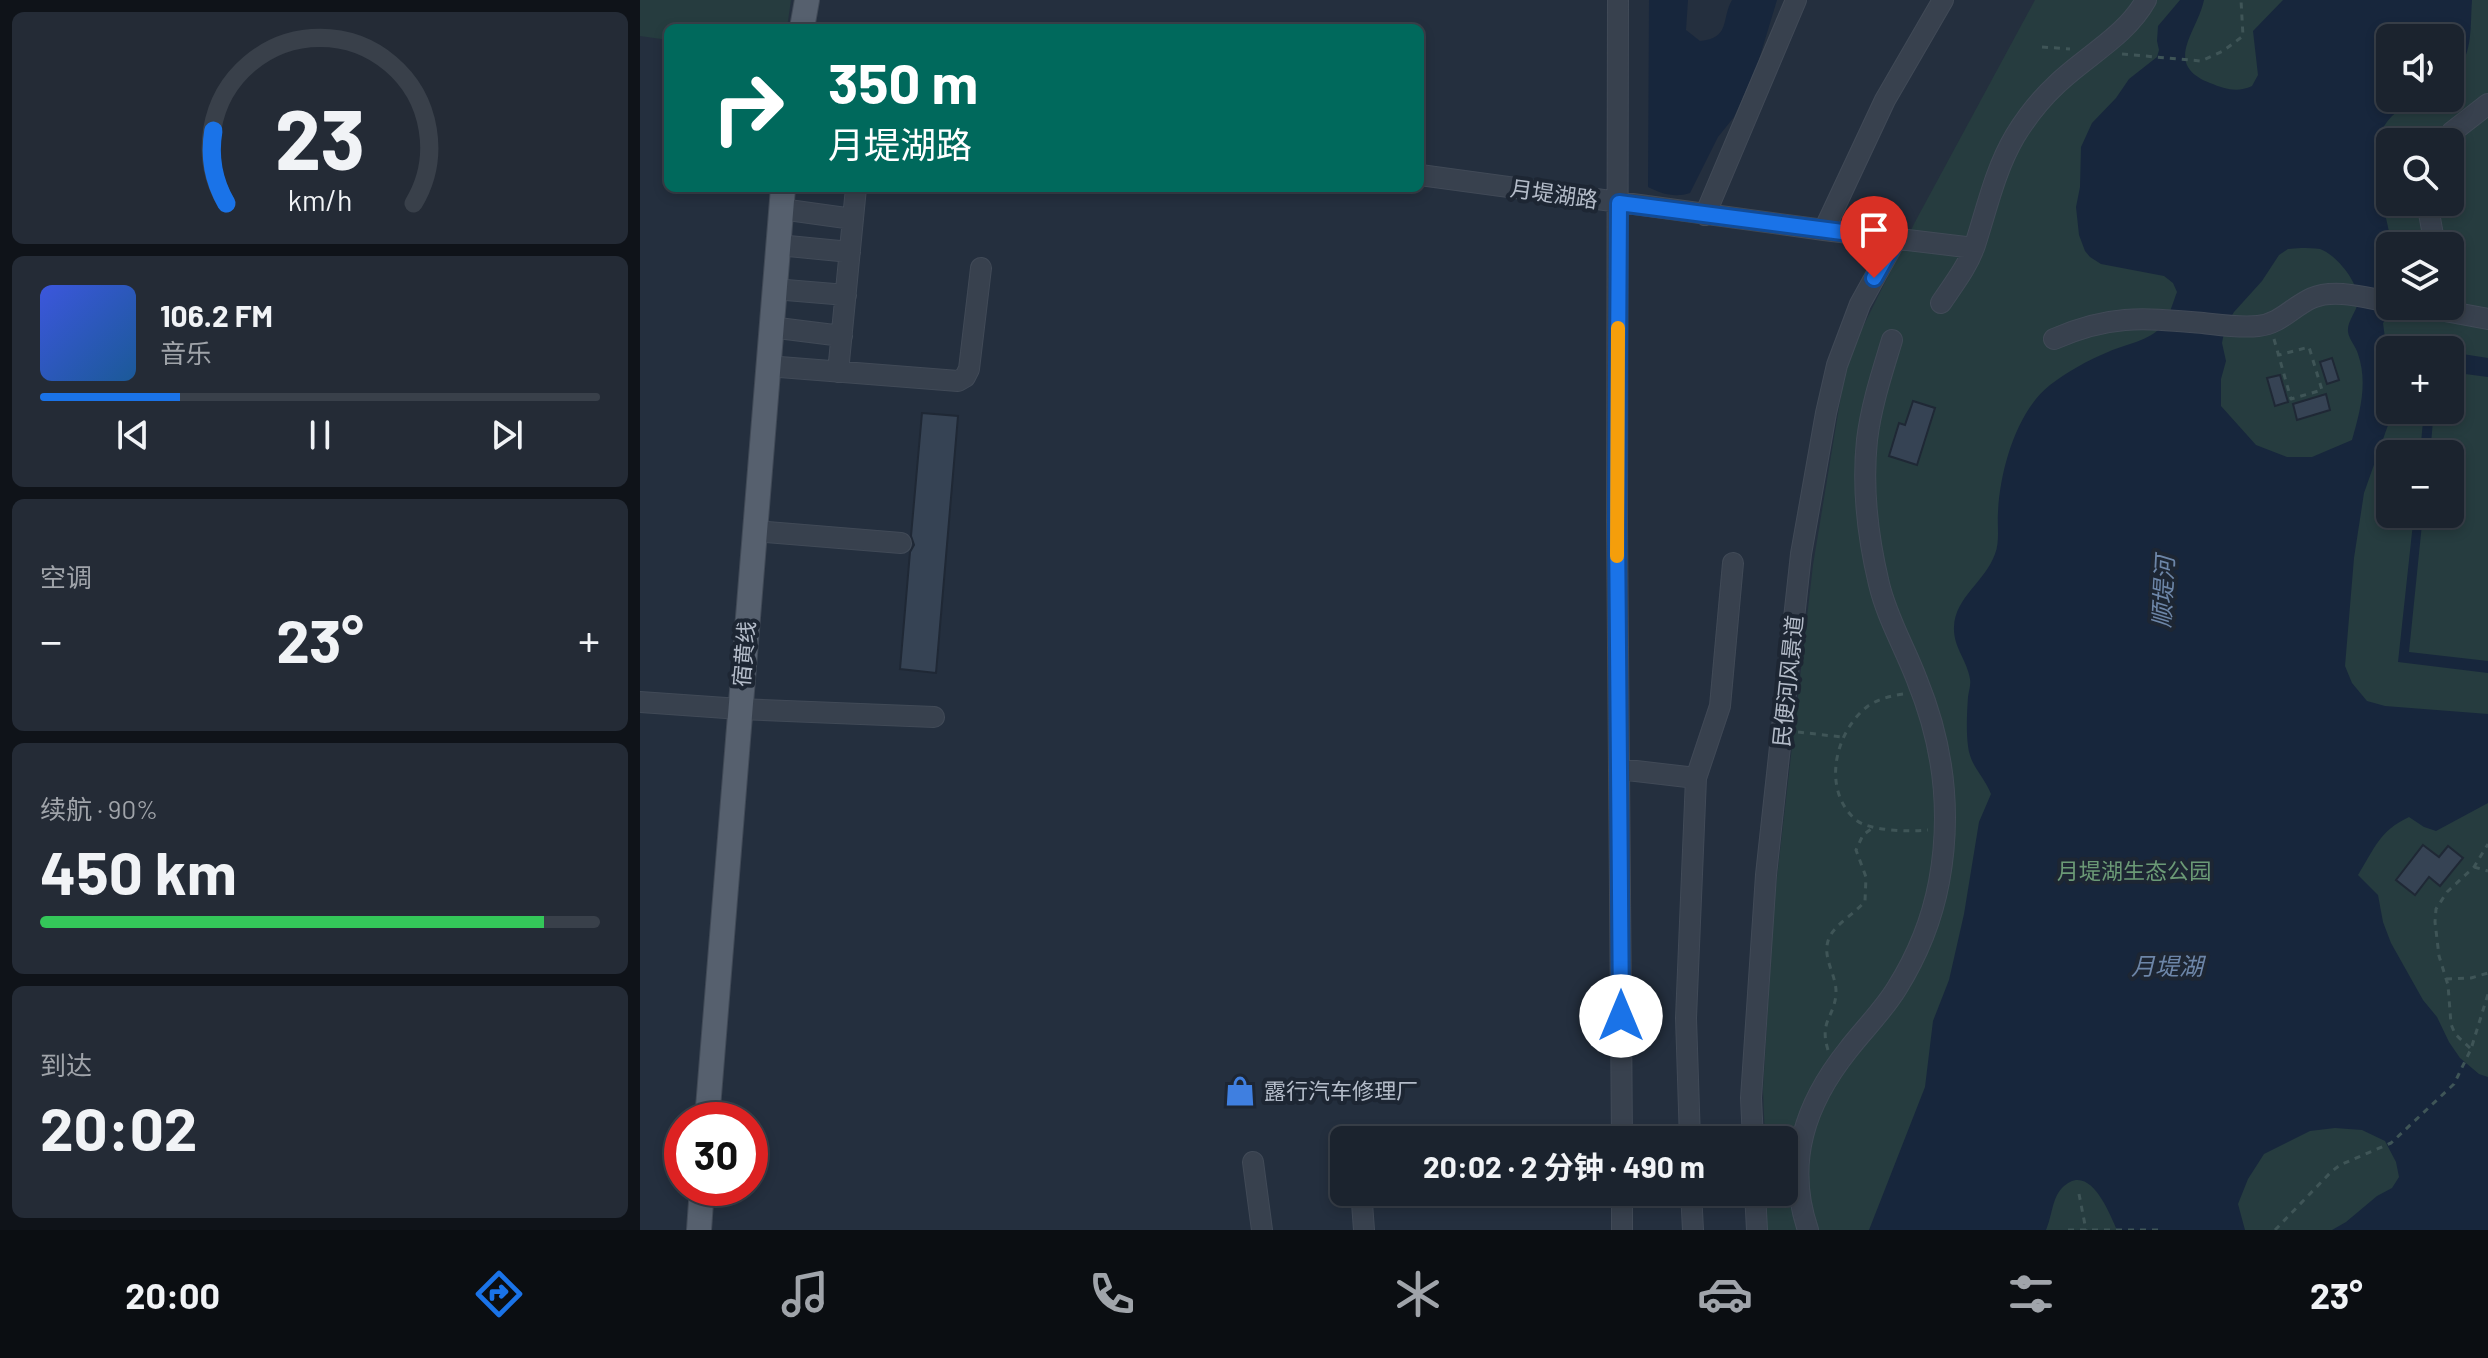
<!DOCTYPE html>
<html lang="zh">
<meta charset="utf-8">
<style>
:root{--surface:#1b232e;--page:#242b36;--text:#f1f3f6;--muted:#a0a4aa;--line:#39404a;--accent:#1a73e8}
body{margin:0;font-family:Barlow,"Noto Sans SC",sans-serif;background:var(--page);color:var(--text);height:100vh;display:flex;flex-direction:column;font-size:30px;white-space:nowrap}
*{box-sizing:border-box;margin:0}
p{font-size:26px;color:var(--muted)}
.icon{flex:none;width:44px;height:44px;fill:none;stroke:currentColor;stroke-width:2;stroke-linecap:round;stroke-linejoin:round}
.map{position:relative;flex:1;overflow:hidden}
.side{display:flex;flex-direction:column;gap:12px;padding:12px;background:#0f1319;width:640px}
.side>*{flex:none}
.hud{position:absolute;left:24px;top:24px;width:760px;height:168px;border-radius:12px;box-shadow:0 4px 12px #0003,0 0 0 2px var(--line);background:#00695c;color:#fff;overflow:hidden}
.fabs{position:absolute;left:1736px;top:24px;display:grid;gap:16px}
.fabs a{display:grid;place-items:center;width:88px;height:88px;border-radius:12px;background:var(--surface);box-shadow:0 4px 12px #0003,0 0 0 2px var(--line);font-size:40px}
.speed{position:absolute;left:24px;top:1102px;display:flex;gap:16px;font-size:40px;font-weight:700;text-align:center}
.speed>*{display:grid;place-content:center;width:104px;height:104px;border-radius:50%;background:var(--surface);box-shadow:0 4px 12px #0003,0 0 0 2px var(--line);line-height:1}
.speed .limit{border:12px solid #d22;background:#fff;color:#111}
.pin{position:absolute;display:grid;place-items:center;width:68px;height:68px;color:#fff;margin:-82px -34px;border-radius:50% 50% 50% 0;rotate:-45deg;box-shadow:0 0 8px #0007}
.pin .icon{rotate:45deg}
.me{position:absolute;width:88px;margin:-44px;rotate:0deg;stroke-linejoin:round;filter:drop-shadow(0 0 6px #0008)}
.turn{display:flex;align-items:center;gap:28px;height:168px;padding:0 32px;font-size:36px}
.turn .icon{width:104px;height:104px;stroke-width:2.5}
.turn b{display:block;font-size:56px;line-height:68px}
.big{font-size:60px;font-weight:700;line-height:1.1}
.side .widget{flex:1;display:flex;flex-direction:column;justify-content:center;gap:12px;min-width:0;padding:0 28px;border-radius:12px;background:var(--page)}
.side .dial{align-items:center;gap:0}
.dial svg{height:208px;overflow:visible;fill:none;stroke:var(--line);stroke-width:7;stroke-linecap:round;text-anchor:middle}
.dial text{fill:var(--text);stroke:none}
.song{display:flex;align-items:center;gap:24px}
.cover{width:96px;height:96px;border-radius:12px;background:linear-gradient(135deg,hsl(230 70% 55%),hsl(210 70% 35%))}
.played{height:8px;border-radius:4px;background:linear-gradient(90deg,var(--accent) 25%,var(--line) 25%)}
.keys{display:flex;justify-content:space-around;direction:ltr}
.heat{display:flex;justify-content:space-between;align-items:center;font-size:44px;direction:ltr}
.charge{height:12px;border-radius:6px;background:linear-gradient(90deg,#34c759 90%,var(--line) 0)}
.trip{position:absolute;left:690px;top:1126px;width:468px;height:80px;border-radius:12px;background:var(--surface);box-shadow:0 4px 12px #0003,0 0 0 2px var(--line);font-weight:700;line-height:80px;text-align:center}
.tab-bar{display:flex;height:128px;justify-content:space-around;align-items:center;background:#0b0e12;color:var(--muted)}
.tab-bar .icon{width:56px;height:56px}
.tab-bar .current{color:var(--accent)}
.tab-bar b{font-size:36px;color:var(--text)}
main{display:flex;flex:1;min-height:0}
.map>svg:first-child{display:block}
</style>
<main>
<section class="side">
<div class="widget dial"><svg viewBox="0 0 100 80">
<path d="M14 69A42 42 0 1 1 86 69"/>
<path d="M14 69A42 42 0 0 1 9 41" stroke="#1a73e8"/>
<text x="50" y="56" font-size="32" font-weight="700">23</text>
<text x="50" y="72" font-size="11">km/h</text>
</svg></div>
<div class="widget">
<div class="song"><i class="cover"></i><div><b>106.2 FM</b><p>音乐</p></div></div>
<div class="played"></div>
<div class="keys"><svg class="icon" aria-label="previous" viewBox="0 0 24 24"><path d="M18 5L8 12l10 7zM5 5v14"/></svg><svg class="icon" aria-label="pause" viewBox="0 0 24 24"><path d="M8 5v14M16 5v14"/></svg><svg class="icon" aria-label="next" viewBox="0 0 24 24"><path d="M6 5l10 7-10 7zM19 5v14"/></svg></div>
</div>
<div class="widget"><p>空调</p>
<div class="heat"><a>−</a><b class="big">23°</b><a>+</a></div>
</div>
<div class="widget"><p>续航 · 90%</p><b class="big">450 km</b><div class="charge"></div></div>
<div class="widget"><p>到达</p><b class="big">20:02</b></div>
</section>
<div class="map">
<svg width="1848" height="1230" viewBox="0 0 1848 1230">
<rect width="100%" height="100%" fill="#242f3e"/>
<path fill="#263c3f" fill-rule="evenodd" d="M 0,0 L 151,0 L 147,28 L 28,28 L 28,40 L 0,36 Z
M 1395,0 L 1848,0 L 1848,1230 L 1127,1230 L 1126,1192 L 1144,1192 L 1144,1140 L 1125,1140 L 1123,1090 L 1134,903 L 1173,565 L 1207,359 L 1275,222 ZM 1750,38 L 1810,38 L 1810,98 L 1750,98 ZM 1750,142 L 1810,142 L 1810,202 L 1750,202 ZM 1750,246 L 1810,246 L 1810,306 L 1750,306 ZM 1750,350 L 1810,350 L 1810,410 L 1750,410 ZM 1750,454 L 1810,454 L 1810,514 L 1750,514 Z"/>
<path fill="#17263c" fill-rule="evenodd" d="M 1009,0 L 1048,0 L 1046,30 L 1060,41 C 1091,38 1081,19 1092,0 L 1137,0 L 1117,66 L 1094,117 L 1078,137 L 1050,193 C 1035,198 1022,194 1008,187 Z
M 1540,0 L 1564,0 C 1557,33 1522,64 1570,83 C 1585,89 1597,93 1612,86 L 1618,75 L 1613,31 L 1643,0 L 1832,0 C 1830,26 1834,60 1810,77 L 1810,38 L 1750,38 L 1750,98 L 1778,98 C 1763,106 1748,116 1741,132 C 1731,154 1746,222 1753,246 L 1750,246 L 1750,306 L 1760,306 L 1750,314 L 1743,323 L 1750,376 L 1750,410 L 1753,411 L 1724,493 L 1714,558 L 1705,666 L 1712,683 L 1727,701 L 1745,706 L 1848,714 L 1848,803 L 1796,831 L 1784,827 L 1769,817 C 1739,831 1735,848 1718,875 L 1738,895 L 1743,922 L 1751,943 L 1783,1000 L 1797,1017 L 1809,1042 L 1820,1058 L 1839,1074 L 1848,1077 L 1848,1230 L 1692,1230 L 1706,1222 L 1737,1196 L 1752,1188 L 1759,1177 L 1756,1162 L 1745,1141 L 1722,1130 L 1695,1128 L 1670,1131 L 1624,1154 L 1608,1179 L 1598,1204 L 1605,1230 L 1477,1230 C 1469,1212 1449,1160 1422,1188 C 1412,1198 1412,1217 1406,1230 L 1229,1230 L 1285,1087 L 1293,1021 L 1309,980 L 1324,914 L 1339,822 L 1351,794 C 1344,776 1330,766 1328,746 C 1326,730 1327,712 1328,697 C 1329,690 1331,685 1330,679 C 1327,660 1313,647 1314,627 C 1315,597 1345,582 1355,554 C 1360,541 1357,526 1358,512 C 1360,471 1376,412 1410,385 C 1427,372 1448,360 1468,352 C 1485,344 1510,341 1522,326 C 1529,318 1533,302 1537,292 L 1533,283 L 1524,276 L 1461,264 L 1450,257 L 1445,251 L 1439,235 L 1436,207 L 1440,187 L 1441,147 L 1452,123 L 1476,98 L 1489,79 L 1517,57 L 1519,50 L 1517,41 L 1518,26 ZM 1661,248 C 1667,248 1674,248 1680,249 C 1697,255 1720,284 1718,302 C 1716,313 1707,321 1708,332 C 1709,339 1716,347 1718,354 C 1728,383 1720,412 1712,440 L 1672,457 L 1647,457 L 1616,445 L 1581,406 L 1581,379 L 1586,361 L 1582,343 L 1585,327 L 1594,312 L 1622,281 L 1639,255 L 1648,249 Z
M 1816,353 L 1848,358 L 1848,377 L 1810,372 L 1810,355 Z
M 1784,410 L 1794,410 L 1790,454 L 1780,454 Z
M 1774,514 L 1783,514 L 1769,652 L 1848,661 L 1848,673 L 1758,662 Z"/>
<path fill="#364354" stroke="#1f2835" stroke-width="2" d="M 1692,358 L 1699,380 L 1687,384 L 1680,362 Z
M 1640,375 L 1648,402 L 1635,406 L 1627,378 Z
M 1686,394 L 1690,410 L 1657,420 L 1653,404 Z
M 1273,401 L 1295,408 L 1277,465 L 1249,456 L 1259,423 L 1265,425 Z
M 282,413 L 318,416 L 296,673 L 260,669 L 270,552 L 274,545 L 271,536 Z
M 1783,845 L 1799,857 L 1808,846 L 1823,858 L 1800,886 L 1789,877 L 1775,895 L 1756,880 Z"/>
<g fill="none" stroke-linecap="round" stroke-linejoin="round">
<g stroke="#414a57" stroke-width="22">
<path id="minor" d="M 978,0 L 977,523 L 982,1140
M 1805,142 L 1812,132 L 1848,104
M 780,175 L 1184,230 L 1334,248
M 1787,202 L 1795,246
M 141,209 L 213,219
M 1065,215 L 1156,0
M 1184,230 L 1245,100 L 1303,0
M 138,245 L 210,252
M 134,289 L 206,295
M 1301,303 C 1313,285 1328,266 1335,245 C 1347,208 1355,170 1375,136 C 1386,118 1402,98 1417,84 C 1446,56 1486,36 1506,0
M 1778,306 L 1848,319
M 130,327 L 202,336
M 1414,339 C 1470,314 1504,318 1563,323 C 1581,325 1600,328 1618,326 C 1640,324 1652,307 1672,298 C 1695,288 1726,298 1750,302
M 127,366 L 318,381 L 325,377 L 329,369 L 341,268
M 198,372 L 216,188
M 114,531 L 261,543
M 0,702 L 100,709 L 294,717
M 979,769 L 1056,778
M 1050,1140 L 1046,1018 L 1056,778 L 1080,706 L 1093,563
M 1113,1140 L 1111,1098 L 1126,875 L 1161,554 L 1186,413 L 1197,365 L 1220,304 L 1256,239
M 613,1162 L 622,1230
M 982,1192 L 982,1230
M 1051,1192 L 1053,1230
M 1115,1192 L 1117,1230
M 722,1203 L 724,1230
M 1168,1230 C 1145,1162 1165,1104 1208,1050 C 1224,1029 1243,1011 1257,988 C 1277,956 1292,919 1299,882 C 1312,812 1304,746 1277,680 C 1265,648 1247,618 1239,584 C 1228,538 1222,488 1227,440 C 1231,406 1242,373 1252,340"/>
</g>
<g stroke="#414a57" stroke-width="26">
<path id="major" d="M 162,28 L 167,0
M 67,1120 L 143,188
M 59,1230 L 62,1188"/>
</g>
<path stroke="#3f5557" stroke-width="3" stroke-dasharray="6 6" stroke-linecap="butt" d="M 1402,47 L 1430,49
M 1482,54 L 1561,61 L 1583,51 L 1603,36 L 1601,0
M 1634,339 L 1651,399 L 1682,390 L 1669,347 L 1639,355
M 1263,694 C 1250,696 1238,699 1228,706 C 1195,731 1181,790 1216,820 C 1229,831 1271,832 1288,830
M 1158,732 L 1202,737
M 1834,867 L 1848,871
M 1806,979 L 1831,978 L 1848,973
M 1830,1048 L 1815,1034 L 1811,1024 L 1808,985 L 1799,956 L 1795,922 L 1796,909 L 1807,892 L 1834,867 L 1848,844
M 1188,1050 C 1179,1021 1194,1018 1196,994 C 1197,974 1181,958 1189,938 C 1196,923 1215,914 1225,901 L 1226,877 L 1216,850 L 1223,835 L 1234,827
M 1439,1194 L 1446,1230
M 1428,1230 L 1521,1230
M 1635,1230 L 1691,1172 L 1700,1165 L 1751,1143 L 1814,1084 L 1831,1049 L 1848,994"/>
<use href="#minor" stroke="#38414e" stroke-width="20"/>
<use href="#major" stroke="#56606e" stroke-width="24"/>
</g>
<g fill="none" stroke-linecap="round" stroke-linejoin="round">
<g stroke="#114b97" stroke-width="20">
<path id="route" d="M 981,1016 L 977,523 L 979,203 L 1256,239 L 1234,278"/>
</g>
<use href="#route" stroke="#1a73e8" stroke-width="14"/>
<path stroke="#f59e0b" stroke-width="14" d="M 977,556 L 978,328"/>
</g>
<defs>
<g id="shop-bare" transform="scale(2.4)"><path d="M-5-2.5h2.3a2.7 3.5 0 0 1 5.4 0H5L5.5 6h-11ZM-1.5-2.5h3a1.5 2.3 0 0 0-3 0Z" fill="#3f7fe0" stroke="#1d2633" stroke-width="2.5" paint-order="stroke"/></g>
</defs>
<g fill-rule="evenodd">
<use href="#shop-bare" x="600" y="1091"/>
</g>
<g text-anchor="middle" stroke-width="8" stroke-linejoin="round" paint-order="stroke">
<g font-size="22" fill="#b4bcc9" stroke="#1d2633">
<text transform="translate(914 194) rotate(8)" y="8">月堤湖路</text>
<text transform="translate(104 654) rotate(-85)" y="8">宿黄线</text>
<text transform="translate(1148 681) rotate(-84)" y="8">民便河风景道</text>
</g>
<g font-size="22" fill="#6b9a76" stroke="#1d2633">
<text x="1494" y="879">月堤湖生态公园</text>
</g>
<g font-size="22" fill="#b4bcc9" stroke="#1d2633" text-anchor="start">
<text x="624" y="1099">露行汽车修理厂</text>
</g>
<g font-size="24" font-style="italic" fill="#6d86a8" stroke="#1d2633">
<text transform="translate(1524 592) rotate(-87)" y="8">顺堤河</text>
<text x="1527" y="975">月堤湖</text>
</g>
</g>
</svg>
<div class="fabs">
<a><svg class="icon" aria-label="sound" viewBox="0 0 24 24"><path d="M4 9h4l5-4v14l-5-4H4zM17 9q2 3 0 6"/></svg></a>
<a><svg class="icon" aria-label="search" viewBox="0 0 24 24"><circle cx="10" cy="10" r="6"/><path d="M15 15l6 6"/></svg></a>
<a><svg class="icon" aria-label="layers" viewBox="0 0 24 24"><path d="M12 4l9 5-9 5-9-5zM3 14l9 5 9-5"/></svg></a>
<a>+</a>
<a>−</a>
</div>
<div class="speed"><div class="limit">30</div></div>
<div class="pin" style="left:1234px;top:278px;background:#d93025"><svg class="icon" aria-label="arrive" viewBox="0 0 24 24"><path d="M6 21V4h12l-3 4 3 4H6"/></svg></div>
<svg class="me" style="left:981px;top:1016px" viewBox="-20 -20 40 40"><circle r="19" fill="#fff"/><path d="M0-13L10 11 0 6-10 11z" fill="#1a73e8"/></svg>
<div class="trip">20:02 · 2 分钟 · 490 m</div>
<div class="hud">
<div class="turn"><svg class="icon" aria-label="right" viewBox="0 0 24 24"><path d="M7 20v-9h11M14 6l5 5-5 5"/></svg><div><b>350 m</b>月堤湖路</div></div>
</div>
</div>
</main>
<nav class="tab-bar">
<b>20:00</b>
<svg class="icon current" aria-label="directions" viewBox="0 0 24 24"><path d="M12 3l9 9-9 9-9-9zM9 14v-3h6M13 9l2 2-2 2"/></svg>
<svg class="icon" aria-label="music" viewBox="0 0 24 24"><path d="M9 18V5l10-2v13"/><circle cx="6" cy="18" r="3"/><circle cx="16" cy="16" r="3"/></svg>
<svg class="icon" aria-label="phone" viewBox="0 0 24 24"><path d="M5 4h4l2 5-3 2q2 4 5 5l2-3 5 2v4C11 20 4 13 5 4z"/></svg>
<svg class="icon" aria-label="climate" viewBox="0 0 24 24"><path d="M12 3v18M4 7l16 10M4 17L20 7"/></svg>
<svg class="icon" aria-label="car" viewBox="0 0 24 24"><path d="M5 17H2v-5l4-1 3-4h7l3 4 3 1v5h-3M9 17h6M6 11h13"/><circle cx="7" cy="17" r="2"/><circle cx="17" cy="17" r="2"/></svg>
<svg class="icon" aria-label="filters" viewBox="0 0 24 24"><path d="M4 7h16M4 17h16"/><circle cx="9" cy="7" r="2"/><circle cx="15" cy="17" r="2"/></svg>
<b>23°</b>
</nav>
